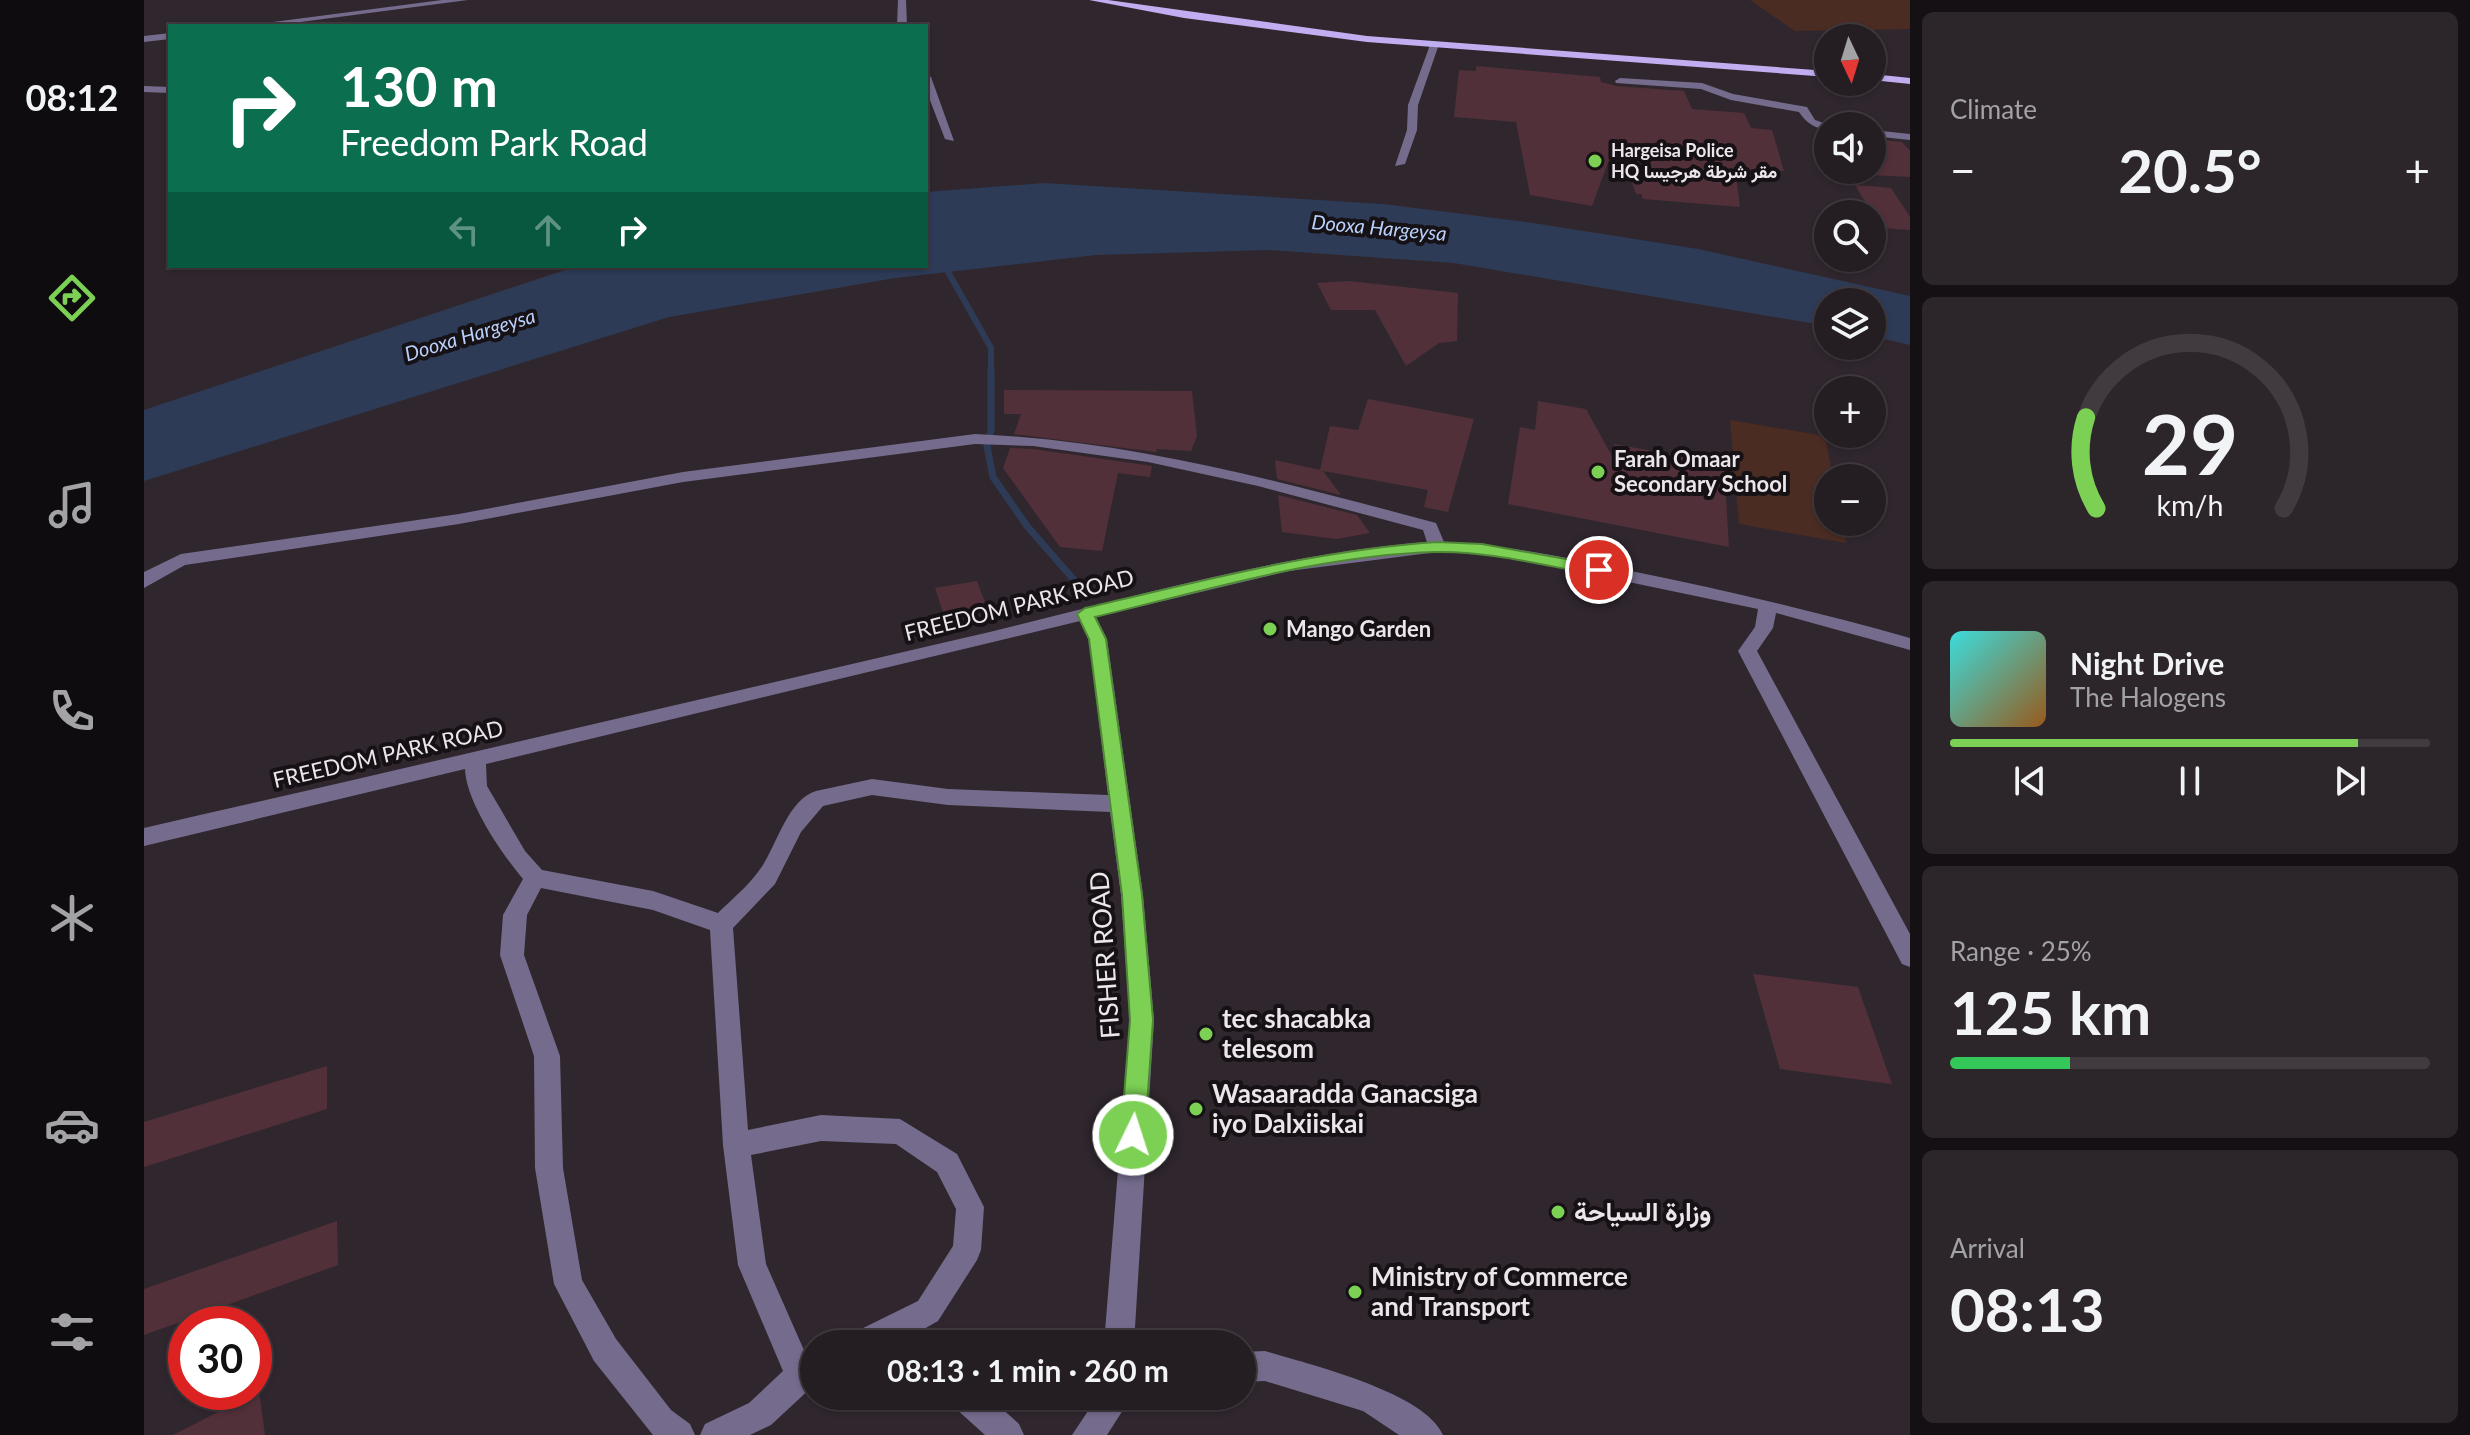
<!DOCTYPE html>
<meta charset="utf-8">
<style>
:root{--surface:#241d22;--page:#2c262a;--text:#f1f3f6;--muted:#a3a2a5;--line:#413b40;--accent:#7cd155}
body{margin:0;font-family:Lato,Vazirmatn,sans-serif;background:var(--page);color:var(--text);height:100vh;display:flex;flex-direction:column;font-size:30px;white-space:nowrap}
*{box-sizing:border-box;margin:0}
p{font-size:26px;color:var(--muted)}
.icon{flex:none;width:44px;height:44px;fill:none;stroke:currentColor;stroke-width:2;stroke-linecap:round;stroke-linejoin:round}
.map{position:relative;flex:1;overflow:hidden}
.sheet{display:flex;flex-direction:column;gap:12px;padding:12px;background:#141013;width:560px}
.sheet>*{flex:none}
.banner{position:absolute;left:24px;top:24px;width:760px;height:244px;border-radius:0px;box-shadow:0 2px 6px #0004,0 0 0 2px var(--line);background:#0b6e4f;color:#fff;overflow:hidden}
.needle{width:52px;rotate:176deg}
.tools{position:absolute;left:1670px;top:24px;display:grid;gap:16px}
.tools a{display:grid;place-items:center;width:72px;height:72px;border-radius:50%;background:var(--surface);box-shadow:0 2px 6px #0004,0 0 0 2px var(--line);font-size:40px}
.speed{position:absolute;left:24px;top:1306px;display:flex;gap:16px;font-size:40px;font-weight:700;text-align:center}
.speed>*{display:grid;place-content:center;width:104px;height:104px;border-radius:50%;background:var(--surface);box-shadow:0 2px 6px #0004,0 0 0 2px var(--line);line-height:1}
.speed .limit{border:12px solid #d22;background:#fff;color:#111}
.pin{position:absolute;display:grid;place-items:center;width:68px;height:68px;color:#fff;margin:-34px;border:4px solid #fff;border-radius:50%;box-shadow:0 2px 8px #0007}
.me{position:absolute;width:88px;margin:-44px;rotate:4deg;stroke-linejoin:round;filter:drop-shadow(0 0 6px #0008)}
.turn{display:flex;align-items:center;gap:28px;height:168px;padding:0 40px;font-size:36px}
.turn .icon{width:104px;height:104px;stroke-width:2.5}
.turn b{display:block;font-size:56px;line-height:68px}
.lanes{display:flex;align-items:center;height:76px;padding:0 40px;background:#0003;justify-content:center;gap:40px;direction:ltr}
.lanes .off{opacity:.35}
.big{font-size:60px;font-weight:700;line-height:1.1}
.sheet .tile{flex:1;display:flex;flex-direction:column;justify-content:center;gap:12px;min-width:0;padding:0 28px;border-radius:12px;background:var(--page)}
.sheet .dial{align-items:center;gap:0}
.dial svg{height:208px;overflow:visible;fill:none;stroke:var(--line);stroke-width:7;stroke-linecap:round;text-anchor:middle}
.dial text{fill:var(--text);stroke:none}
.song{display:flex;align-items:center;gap:24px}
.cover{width:96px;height:96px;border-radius:12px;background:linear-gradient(135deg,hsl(180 70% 55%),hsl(30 70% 35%))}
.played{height:8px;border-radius:4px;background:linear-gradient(90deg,var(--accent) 85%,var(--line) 85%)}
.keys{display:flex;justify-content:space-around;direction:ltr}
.heat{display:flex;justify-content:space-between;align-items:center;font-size:44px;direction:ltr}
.charge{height:12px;border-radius:6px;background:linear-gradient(90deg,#34c759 25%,var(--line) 0)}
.trip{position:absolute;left:656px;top:1330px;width:456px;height:80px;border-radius:40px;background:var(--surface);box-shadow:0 2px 6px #0004,0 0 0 2px var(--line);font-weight:700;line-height:80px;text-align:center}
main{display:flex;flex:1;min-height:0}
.tabs{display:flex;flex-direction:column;width:144px;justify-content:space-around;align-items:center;background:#0e0c0e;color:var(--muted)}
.tabs .icon{width:56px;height:56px}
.tabs .on{color:var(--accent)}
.tabs b{font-size:36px;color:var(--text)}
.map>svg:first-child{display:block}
</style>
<main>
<nav class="tabs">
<b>08:12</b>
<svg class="icon on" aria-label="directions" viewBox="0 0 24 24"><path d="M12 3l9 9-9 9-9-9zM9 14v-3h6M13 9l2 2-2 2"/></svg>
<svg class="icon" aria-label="music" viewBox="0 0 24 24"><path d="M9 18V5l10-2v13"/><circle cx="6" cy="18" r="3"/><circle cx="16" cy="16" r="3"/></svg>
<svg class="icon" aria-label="phone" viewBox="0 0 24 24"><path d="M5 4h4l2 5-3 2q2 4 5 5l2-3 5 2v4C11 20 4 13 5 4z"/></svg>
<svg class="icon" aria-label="climate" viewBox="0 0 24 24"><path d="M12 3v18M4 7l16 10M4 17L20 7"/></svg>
<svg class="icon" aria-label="car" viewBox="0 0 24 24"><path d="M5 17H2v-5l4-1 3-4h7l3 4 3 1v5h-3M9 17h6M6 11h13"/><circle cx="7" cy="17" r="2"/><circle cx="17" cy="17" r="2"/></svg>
<svg class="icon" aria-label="filters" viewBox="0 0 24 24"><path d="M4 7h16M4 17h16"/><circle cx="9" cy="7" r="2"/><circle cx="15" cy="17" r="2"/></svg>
</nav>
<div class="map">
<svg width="1766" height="1435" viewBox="0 0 1766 1435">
<rect width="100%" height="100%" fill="#30272e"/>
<path fill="#4a2c23" d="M 1606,0 L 1766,0 L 1766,29 L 1651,31 Z
M 1586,420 L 1681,436 L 1689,478 L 1684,478 L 1684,522 L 1698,522 L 1702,543 L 1595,524 Z"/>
<path fill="#2e3b57" d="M 900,183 L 1239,204 L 1389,223 L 1554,249 L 1766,296 L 1766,345 L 1728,336 L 1728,302 L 1684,302 L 1684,326 L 1310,263 L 1125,250 L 952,255 L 751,278 L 525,317 L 0,481 L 0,410 L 433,266 L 782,266 L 782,192 Z"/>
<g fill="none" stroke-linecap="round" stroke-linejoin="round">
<path stroke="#2e3b57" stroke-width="6" d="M 799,263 L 847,348 L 847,373"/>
<path stroke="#2e3b57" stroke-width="7" d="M 847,371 L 847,431 L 843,446 L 849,477 L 883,526 L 944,596"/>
</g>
<path fill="#523039" d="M 1332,66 L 1456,77 L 1457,82 L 1472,86 L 1540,91 L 1548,109 L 1600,113 L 1607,128 L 1628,130 L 1640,171 L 1591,168 L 1596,207 L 1499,199 L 1497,194 L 1492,194 L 1473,138 L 1448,206 L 1386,195 L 1372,122 L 1310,117 L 1315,70 L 1332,71 Z
M 1728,139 L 1758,142 L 1766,151 L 1766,177 L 1728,175 Z
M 1711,185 L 1747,188 L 1766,217 L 1766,230 L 1737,228 Z
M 1205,281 L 1314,293 L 1313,341 L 1295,343 L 1262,366 L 1231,310 L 1187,310 L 1173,283 Z
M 860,390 L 1048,391 L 1053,436 L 1047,451 L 1013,449 L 1012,452 L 870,434 L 877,414 L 860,414 Z
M 1224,399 L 1330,419 L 1304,512 L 1280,507 L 1284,490 L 1179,471 L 1197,495 L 1133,479 L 1131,460 L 1176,470 L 1186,426 L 1214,430 Z
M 1394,401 L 1442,409 L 1473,465 L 1470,444 L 1580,464 L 1585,547 L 1364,504 L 1376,427 L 1391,430 Z
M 866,448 L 889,449 L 1008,466 L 1006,477 L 974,473 L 958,551 L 916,547 L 859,468 Z
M 1134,495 L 1213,515 L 1226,533 L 1192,539 L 1138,532 Z
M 833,581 L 843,608 L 800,615 L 791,588 Z
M 1609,974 L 1714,987 L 1748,1084 L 1636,1069 Z
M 183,1066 L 183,1109 L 0,1167 L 0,1122 Z
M 193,1221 L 194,1265 L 0,1335 L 0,1289 Z
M 115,1391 L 121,1435 L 29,1435 Z"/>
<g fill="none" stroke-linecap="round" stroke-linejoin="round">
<path fill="#756c8d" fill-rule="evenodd" d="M 298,0 L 324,0 L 126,26 L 98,26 Z
M 754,0 L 762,0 L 763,26 L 753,26 Z
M 26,33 L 26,39 L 0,42 L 0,36 Z
M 1286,45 L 1294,47 L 1274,105 L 1273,130 L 1261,164 L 1251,166 L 1263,130 L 1264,105 Z
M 782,74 L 787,77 L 810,141 L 801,139 L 782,90 Z
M 1476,78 L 1558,83 L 1589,94 L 1663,107 L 1671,120 L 1688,126 L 1684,126 L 1684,131 C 1670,127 1663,124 1655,112 L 1587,100 L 1557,89 L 1472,83 L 1471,81 Z
M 0,86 L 26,87 L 26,93 L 0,92 Z
M 1728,130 L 1766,134 L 1766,140 L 1728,136 Z
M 831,434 C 990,441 1139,482 1292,523 L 1300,542 C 1363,545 1425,558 1487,571 C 1581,590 1673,612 1766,638 L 1766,650 L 1632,613 L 1629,628 L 1613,651 L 1766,934 L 1766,967 L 1758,964 L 1594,651 L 1611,627 L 1614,609 L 1398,564 L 1338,554 L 1293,552 L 1145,571 L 952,617 L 963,639 L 999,895 L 1010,1020 L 990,1344 L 960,1344 L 986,1020 L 977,895 L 966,812 L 804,805 L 728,795 L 679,806 L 657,832 L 631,884 L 589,928 L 604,1130 L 677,1115 L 756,1119 L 813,1154 L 840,1207 L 837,1250 L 833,1260 L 794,1321 L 773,1333 L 778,1344 L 705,1344 L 709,1333 L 774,1301 L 809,1246 L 812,1209 L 793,1172 L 752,1144 L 677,1141 L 607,1155 L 622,1264 L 663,1357 L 670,1354 L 670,1385 L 627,1425 L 606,1435 L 556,1435 L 561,1424 L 605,1403 L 639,1371 L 594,1265 L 579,1145 L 566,930 L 509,910 L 397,888 L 383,915 L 380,955 L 416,1056 L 419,1168 L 438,1280 L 472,1339 L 527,1410 L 546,1424 L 551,1435 L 509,1435 L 450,1361 L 410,1284 L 391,1168 L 390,1056 L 356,955 L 359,915 L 379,879 C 358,854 322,802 321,769 L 0,846 L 0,828 C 271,766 540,703 811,640 C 968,604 1122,555 1283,542 L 1279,530 L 1114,486 L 1004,462 L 889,446 L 831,444 L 539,482 L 315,524 L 41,565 L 0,588 L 0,572 L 37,554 L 315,514 L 539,472 ZM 936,621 L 945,639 L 964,795 L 804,789 L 728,779 L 672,791 C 642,800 632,850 614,872 C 603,887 587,900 574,913 L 509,891 L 398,870 L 381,851 L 343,786 L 342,764 Z
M 1121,1351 C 1164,1364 1281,1392 1299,1435 L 1255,1435 L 1219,1411 L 1121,1381 L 1098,1382 L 1098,1352 Z
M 806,1396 L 844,1396 L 875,1424 L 880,1435 L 841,1435 L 810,1407 Z
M 954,1396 L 988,1396 L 963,1435 L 928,1435 Z"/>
<path fill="#c1aef1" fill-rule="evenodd" d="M 945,0 L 964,0 L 1223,36 L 1684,71 L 1684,77 L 1223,42 L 1040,18 Z
M 1728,74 L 1766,78 L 1766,84 L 1728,80 Z"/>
</g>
<path fill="#7cd155" stroke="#518837" stroke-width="2" d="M 1293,542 L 1338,544 L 1455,565 L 1463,570 L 1455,575 C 1401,566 1346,551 1292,552 C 1177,555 1063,590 951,617 L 962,639 L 998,895 L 1009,1020 L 1001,1135 L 997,1144 L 989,1147 L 980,1144 L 977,1135 L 986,1020 L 978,895 L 945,639 L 933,614 L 941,608 C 1058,581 1173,550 1293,542 Z"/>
<g fill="#7cd155" stroke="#151115" stroke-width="3">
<circle cx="1451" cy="161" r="8"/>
<circle cx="1454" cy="472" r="8"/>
<circle cx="1126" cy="629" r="8"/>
<circle cx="1062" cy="1034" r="8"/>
<circle cx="1052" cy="1109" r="8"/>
<circle cx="1414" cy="1212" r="8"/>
<circle cx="1211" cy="1292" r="8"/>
</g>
<g text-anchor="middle" stroke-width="8" stroke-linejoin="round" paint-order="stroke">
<g font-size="18" font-weight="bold" fill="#ece6eb" stroke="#151115" text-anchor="start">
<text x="1467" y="157">Hargeisa Police<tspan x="1467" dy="21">HQ مقر شرطة هرجيسا</tspan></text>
</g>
<g font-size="20" font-style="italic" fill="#bad0fb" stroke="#151115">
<text transform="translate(1235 228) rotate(5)" y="7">Dooxa Hargeysa</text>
<text transform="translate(326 335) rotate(-17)" y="7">Dooxa Hargeysa</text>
</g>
<g font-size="22" font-weight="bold" fill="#ece6eb" stroke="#151115" text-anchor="start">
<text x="1470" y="467">Farah Omaar<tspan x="1470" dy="25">Secondary School</tspan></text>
<text x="1142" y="637">Mango Garden</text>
</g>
<g font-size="22" fill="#ece6eb" stroke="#151115">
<text transform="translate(875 605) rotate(-14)" y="8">FREEDOM PARK ROAD</text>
<text transform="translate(244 754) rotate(-13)" y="8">FREEDOM PARK ROAD</text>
</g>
<g font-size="26" fill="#ece6eb" stroke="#151115">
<text transform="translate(961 955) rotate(-94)" y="9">FISHER ROAD</text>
</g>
<g font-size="26" font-weight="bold" fill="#ece6eb" stroke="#151115" text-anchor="start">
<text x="1078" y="1028">tec shacabka<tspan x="1078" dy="30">telesom</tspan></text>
<text x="1068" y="1103">Wasaaradda Ganacsiga<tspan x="1068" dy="30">iyo Dalxiiskai</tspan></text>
<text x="1430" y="1221">وزارة السياحة</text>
<text x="1227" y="1286">Ministry of Commerce<tspan x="1227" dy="30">and Transport</tspan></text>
</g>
</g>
</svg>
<div class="tools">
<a><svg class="needle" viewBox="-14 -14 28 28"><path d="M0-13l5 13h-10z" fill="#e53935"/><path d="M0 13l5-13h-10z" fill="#a3a2a5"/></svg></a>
<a><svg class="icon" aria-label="sound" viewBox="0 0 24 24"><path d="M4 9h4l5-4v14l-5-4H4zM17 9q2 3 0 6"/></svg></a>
<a><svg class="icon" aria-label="search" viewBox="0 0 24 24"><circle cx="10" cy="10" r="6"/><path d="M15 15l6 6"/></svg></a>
<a><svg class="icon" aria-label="layers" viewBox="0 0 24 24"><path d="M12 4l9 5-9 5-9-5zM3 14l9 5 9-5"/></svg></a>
<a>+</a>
<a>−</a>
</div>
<div class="speed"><div class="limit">30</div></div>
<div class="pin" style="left:1455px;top:570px;background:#d93025"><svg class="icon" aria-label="arrive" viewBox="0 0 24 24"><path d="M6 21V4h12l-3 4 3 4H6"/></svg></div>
<svg class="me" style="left:989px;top:1135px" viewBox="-20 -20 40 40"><circle r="17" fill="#7cd155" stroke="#fff" stroke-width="3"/><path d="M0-11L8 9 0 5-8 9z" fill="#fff"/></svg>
<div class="trip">08:13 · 1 min · 260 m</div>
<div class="banner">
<div class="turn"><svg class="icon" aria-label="right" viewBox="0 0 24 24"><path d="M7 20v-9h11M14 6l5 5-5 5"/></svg><div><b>130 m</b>Freedom Park Road</div></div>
<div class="lanes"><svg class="icon off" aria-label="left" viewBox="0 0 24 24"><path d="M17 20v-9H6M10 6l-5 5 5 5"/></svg><svg class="icon off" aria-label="ahead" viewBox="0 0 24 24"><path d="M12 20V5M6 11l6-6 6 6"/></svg><svg class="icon" aria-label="right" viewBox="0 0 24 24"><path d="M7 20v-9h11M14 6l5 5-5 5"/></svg></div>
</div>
</div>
<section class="sheet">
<div class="tile"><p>Climate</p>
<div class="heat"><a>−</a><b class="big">20.5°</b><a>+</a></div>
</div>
<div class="tile dial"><svg viewBox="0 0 100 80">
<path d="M14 69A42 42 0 1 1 86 69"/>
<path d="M14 69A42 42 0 0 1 10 34" stroke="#7cd155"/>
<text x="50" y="56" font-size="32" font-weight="700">29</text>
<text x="50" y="72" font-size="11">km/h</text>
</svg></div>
<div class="tile">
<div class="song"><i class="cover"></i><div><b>Night Drive</b><p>The Halogens</p></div></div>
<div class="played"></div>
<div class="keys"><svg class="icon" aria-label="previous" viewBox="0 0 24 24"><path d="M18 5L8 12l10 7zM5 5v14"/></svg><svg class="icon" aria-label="pause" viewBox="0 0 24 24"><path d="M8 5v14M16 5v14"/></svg><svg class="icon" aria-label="next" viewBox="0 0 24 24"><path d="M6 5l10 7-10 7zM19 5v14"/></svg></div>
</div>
<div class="tile"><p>Range · 25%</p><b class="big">125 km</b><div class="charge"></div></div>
<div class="tile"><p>Arrival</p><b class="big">08:13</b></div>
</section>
</main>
